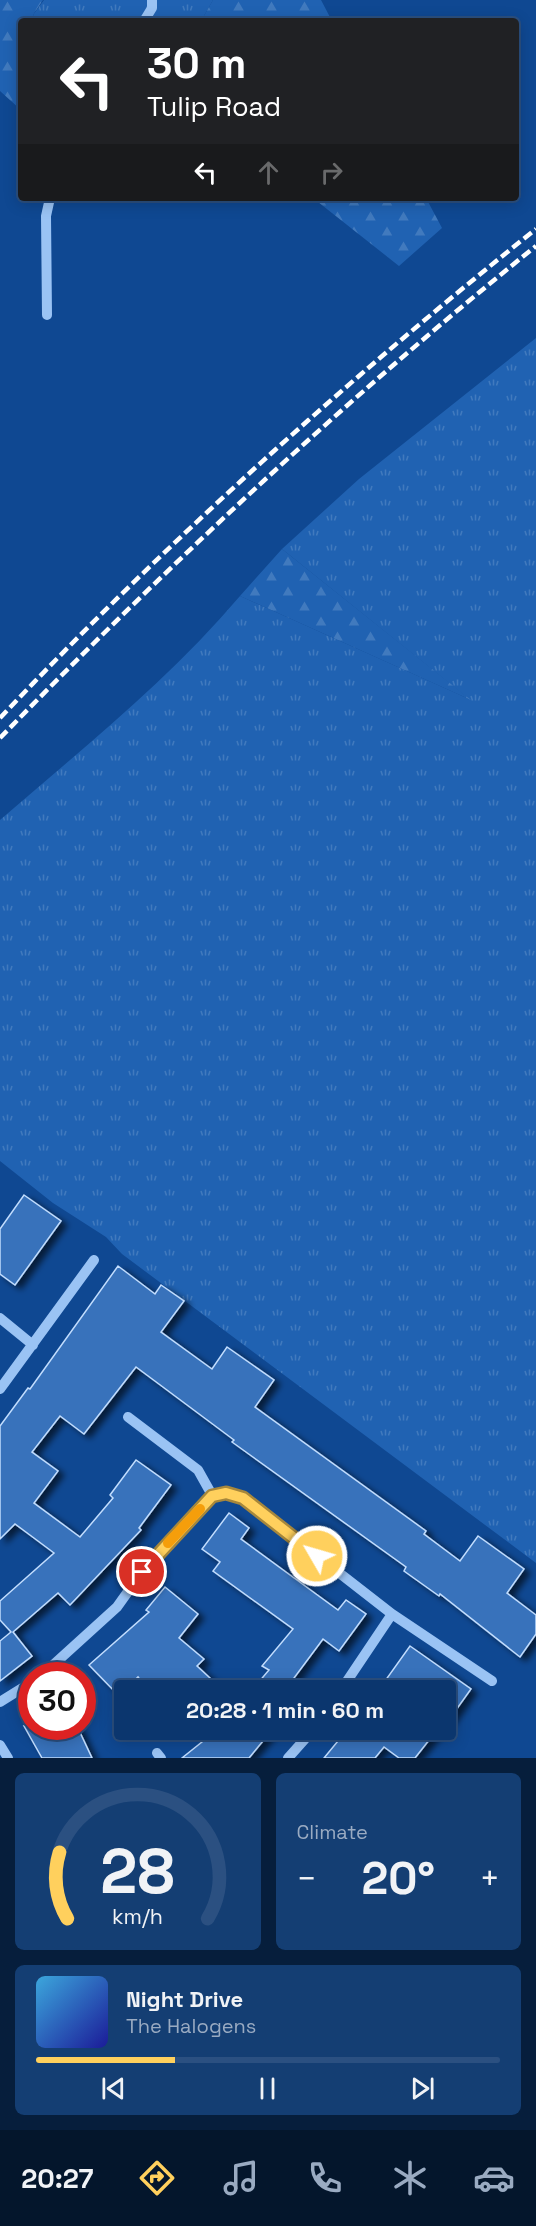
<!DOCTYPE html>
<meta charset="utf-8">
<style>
:root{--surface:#0b366e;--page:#143e73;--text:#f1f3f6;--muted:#9aabc2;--line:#2b5081;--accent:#ffd05d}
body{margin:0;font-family:"Space Grotesk",sans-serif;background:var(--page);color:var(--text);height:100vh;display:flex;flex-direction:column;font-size:22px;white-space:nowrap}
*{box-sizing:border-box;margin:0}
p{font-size:20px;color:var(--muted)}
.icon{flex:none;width:33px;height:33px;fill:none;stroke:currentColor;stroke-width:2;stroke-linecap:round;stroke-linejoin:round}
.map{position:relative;height:1758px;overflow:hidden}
.panel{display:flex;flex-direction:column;gap:15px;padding:15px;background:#061e3c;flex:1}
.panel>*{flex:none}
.banner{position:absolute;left:18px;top:18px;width:501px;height:183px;border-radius:6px;box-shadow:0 3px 15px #0003,0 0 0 2px var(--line);background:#202124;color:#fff;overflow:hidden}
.speed{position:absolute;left:18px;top:1662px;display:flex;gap:12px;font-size:30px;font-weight:700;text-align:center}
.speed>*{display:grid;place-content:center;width:78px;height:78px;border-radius:50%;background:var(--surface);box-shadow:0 3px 15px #0003,0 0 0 2px var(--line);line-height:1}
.speed .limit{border:9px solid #d22;background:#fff;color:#111}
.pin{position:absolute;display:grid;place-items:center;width:51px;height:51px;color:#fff;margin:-26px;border:3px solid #fff;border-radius:50%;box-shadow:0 2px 6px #0007}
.me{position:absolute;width:66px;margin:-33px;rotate:308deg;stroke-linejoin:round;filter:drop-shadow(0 0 4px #0008)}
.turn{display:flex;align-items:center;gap:21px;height:126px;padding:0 30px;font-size:27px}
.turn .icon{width:78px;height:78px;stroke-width:2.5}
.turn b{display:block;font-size:42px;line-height:51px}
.lanes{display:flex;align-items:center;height:57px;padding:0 30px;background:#0003;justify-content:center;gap:30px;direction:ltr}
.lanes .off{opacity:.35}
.big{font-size:45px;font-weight:600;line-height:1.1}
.panel .card{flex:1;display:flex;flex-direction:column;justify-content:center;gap:9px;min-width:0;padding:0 21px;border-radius:9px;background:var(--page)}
.panel .dial{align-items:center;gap:0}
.dial svg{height:156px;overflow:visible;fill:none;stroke:var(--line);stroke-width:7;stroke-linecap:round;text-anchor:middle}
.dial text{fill:var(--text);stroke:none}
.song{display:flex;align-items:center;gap:18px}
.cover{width:72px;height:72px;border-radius:9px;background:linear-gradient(135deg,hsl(200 70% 55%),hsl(240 70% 35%))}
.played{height:6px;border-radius:3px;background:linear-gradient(90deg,var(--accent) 30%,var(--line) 30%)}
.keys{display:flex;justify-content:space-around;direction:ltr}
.heat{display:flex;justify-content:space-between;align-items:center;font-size:33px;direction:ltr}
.panel .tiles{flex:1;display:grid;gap:15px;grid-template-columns:1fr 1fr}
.card:last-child{grid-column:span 2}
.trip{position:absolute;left:114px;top:1680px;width:342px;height:60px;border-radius:6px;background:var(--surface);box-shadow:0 3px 15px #0003,0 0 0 2px var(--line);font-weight:600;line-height:60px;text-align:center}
.tabs{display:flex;height:96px;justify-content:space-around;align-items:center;background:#04162c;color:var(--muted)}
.tabs .icon{width:42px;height:42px}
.tabs .current{color:var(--accent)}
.tabs b{font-size:27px;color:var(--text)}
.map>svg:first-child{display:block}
</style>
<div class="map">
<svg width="536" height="1758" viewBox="0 0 536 1758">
<defs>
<pattern id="grass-tufts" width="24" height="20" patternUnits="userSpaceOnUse" patternTransform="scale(1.5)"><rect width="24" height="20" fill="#2062b2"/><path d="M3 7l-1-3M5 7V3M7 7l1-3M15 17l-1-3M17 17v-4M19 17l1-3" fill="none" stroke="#417abe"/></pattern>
<pattern id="forest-firs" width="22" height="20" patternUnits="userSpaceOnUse" patternTransform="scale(1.5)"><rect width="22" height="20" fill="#2062b2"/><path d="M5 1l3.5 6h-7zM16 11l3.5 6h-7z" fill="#417abe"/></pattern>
<filter id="shadow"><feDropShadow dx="6" dy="4" stdDeviation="3" flood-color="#0009"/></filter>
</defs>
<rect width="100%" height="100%" fill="#0f4892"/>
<path fill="url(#grass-tufts)" d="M 44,0 L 213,0 L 201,21 L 36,21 L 33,15 Z
M 536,338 L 536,1563 L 122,1254 L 106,1237 L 53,1203 L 0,1161 L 0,820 C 83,748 169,680 240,596 L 469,699 L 282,549 L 359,479 Z"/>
<path fill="url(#forest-firs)" d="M 0,0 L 43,0 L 33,15 L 36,21 L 21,21 L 21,110 L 0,91 Z
M 213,0 L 321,0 L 332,21 L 201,21 Z
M 313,198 L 426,198 L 442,228 L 399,266 Z
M 282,549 L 471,700 L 240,596 Z"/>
<path fill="#3772bb" stroke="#c2ddfe" stroke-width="1.5" filter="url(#shadow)" d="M 24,1195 L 61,1221 L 15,1285 L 0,1274 L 0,1229 Z
M 118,1266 L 155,1294 L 161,1285 L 184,1301 L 161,1332 L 212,1369 L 227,1347 L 274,1380 L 255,1407 L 426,1531 L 424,1534 L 460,1561 L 478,1536 L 524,1569 L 507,1593 L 536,1615 L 536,1634 L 520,1657 L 440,1594 L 439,1596 L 404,1571 L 406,1567 L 232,1442 L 234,1440 L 136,1367 L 84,1434 L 60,1416 L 32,1452 L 58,1471 L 34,1503 L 80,1537 L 113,1498 L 110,1495 L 136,1460 L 171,1485 L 139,1528 L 141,1530 L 70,1605 L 58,1593 L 13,1632 L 32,1656 L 0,1681 L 0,1641 L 11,1632 L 0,1620 L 0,1601 L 54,1553 L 15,1524 L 0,1539 L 0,1426 L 28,1388 L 30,1389 Z
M 229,1513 L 249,1528 L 241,1539 L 338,1610 L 346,1600 L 366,1614 L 339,1651 L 323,1639 L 288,1686 L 294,1690 L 252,1690 L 269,1670 L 262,1666 L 293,1629 L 213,1571 L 220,1562 L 202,1549 Z
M 165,1587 L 198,1614 L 179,1638 L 204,1659 L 197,1666 L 223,1690 L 148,1690 L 138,1677 L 119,1696 L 89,1665 L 149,1612 L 146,1610 Z
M 410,1646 L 471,1689 L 446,1724 L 446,1690 L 399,1690 L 385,1681 Z
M 24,1726 L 77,1726 L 92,1758 L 42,1758 Z
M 217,1730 L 272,1730 L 249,1758 L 182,1758 Z
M 347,1730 L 437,1730 L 415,1758 L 399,1758 L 384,1747 L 375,1758 L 324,1758 Z"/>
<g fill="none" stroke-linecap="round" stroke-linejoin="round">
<path stroke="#9ac3f4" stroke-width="10" d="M 144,21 L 152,8 L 152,0
M 47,315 L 46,216 L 50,198
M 0,1318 L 33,1345
M 0,1389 L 94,1260
M 128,1417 L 198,1470 L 212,1495
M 392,1614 L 492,1681
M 41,1676 L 117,1607 L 142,1572 L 212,1495 L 226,1493 L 243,1498 L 392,1614 L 341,1690
M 0,1702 L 32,1682
M 0,1745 L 8,1758
M 157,1753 L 161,1758
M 288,1758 L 313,1730"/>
<path stroke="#fff" stroke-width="4.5" stroke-dasharray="10 4.5" stroke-linecap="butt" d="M 0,718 C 166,542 347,380 536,229
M 0,738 C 169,564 347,398 536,246"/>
</g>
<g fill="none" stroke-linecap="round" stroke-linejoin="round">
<g stroke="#a6873c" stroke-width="15">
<path id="route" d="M 142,1572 L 212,1496 L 226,1493 L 243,1498 L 317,1556"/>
</g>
<use href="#route" stroke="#ffd05d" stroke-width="10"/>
<path stroke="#f59e0b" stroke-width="10" d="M 168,1543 L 200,1509"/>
</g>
</svg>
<div class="speed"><div class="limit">30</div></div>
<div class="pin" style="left:142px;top:1572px;background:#d93025"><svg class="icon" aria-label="arrive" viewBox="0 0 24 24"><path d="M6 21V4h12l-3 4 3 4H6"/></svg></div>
<svg class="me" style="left:317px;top:1556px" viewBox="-20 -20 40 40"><circle r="17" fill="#ffd05d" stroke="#fff" stroke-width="3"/><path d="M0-11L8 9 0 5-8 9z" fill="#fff"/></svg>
<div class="trip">20:28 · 1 min · 60 m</div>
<div class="banner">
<div class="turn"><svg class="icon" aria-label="left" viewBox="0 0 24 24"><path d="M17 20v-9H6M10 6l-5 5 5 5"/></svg><div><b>30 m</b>Tulip Road</div></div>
<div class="lanes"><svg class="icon" aria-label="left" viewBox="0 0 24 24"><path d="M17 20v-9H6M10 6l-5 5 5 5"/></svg><svg class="icon off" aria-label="ahead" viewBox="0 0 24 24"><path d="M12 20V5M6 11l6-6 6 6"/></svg><svg class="icon off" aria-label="right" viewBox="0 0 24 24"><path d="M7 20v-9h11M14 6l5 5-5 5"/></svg></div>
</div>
</div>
<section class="panel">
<div class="tiles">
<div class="card dial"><svg viewBox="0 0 100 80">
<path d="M14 69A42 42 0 1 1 86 69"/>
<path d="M14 69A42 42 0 0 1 10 35" stroke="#ffd05d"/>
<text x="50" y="56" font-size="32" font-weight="700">28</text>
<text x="50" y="72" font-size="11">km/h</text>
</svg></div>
<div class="card"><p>Climate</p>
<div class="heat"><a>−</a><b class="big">20°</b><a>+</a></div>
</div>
<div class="card">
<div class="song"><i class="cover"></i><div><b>Night Drive</b><p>The Halogens</p></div></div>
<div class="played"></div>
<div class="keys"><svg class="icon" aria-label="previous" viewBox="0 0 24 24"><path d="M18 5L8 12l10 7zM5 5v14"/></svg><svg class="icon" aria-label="pause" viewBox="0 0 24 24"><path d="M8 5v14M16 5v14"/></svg><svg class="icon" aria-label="next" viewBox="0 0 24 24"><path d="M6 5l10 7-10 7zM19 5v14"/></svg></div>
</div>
</div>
</section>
<nav class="tabs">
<b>20:27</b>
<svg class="icon current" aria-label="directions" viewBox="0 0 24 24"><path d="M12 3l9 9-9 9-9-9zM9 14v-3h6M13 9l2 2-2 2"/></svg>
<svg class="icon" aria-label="music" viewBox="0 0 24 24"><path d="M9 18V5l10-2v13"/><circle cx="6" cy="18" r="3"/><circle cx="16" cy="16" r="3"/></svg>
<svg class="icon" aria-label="phone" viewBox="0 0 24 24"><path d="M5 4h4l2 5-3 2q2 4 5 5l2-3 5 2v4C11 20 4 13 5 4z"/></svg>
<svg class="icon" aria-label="climate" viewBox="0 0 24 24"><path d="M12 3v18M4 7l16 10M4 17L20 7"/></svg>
<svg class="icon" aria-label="car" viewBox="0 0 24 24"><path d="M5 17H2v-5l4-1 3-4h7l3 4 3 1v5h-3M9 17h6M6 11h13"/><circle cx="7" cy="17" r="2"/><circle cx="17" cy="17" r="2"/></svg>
</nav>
